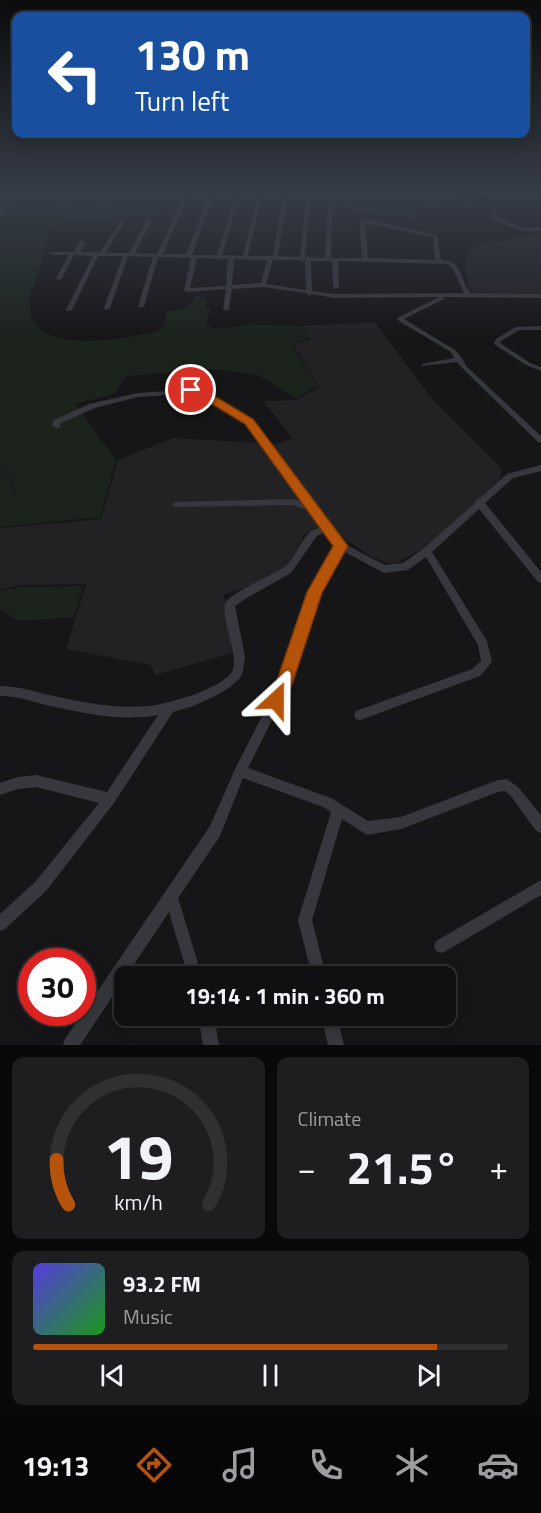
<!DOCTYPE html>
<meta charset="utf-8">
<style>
:root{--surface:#101012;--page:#1e1e20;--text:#f1f3f6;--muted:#9c9d9f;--line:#303032;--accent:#b45309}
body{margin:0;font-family:"Titillium Web",sans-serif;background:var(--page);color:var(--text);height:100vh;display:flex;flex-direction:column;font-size:22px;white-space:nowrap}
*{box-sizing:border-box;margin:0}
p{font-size:20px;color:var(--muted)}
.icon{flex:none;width:33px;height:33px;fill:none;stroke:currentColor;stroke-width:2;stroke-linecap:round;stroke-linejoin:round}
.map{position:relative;height:1045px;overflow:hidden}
.side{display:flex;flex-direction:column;gap:12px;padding:12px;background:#09090a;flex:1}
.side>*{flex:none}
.hud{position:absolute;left:12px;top:12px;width:518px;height:126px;border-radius:12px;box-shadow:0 3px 15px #0003,0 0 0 2px var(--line);background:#1a4fa0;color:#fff;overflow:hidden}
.speed{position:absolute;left:18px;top:948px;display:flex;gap:12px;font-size:30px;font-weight:700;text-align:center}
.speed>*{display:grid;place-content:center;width:78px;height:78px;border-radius:50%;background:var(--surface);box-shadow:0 3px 15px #0003,0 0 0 2px var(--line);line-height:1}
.speed .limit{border:9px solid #d22;background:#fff;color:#111}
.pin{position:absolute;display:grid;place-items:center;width:51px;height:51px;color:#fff;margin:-26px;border:3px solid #fff;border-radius:50%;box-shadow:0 2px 6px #0007}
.me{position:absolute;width:66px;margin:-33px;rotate:24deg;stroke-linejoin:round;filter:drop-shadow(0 0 4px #0008)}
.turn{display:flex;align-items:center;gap:21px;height:126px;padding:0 24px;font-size:27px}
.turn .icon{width:78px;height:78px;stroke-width:2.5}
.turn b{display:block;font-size:42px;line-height:51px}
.big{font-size:45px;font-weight:700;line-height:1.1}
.side .tile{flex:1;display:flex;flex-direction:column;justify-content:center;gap:9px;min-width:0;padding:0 21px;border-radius:12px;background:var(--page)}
.side .dial{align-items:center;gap:0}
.dial svg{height:156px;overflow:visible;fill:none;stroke:var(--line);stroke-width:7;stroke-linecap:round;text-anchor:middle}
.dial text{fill:var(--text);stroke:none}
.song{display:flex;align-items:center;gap:18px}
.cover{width:72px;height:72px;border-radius:9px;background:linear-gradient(135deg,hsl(250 70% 55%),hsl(120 70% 35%))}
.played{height:6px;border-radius:3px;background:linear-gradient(90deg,var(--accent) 85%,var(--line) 85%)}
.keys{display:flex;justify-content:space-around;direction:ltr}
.heat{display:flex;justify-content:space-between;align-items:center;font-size:33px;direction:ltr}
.side .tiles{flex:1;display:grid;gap:12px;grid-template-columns:1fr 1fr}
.tile:last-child{grid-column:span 2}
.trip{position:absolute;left:114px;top:966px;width:342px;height:60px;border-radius:12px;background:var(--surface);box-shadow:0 3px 15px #0003,0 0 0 2px var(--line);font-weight:700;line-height:60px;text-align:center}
.menu{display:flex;height:96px;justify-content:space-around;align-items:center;background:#060607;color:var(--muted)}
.menu .icon{width:42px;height:42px}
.menu .selected{color:var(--accent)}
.menu b{font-size:27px;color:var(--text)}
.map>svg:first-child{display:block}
</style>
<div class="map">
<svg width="541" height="1045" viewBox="0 0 541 1045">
<rect width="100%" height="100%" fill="#161618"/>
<path fill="#222225" d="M 541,234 L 541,294 L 473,292 L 469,287 L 464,264 L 470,246 Z
M 375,322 L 432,399 L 502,469 L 498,489 L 423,548 L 393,565 L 368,555 L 326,525 L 318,527 L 304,535 L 289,567 L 262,583 L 224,594 L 232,653 L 155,675 L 151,665 L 66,649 L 86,584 L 20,585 L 0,590 L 0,528 L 101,519 L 118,460 L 173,438 L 278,444 L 292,438 L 264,401 L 296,400 L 319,387 L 293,344 L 310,339 L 303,326 Z"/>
<path fill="#1c231d" d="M 0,191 L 54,191 L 57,201 L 176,191 L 156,202 L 162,206 L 157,215 L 117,216 L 114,222 L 63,223 L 48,231 C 46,245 43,259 38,272 C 36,280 31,290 30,299 C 22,360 128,339 161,330 L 165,323 L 166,310 C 182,311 188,310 195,296 L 200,296 L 200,299 L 207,300 L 205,308 L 211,308 L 206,323 L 213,329 L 251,325 L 302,326 L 309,338 L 292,344 L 318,386 L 296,398 L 258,375 L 217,369 L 126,376 L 114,394 L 75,404 L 116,460 L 100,517 L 0,527 L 0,469 L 10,479 L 15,497 L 11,479 L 0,468 Z
M 386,200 L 406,203 L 427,212 L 417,221 L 368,211 L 371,204 Z
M 83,586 L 74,617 L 18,621 L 0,609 L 0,591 L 20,587 Z"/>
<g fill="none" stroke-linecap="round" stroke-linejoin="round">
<path stroke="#2c353c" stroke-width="1.5" d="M 9,200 L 53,198 C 69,213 91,209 111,207"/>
<path fill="#2c353c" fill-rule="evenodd" d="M 12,191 L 16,191 L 2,215 L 0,216 L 0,211 Z"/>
<path fill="#37383d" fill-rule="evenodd" d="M 62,191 L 66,191 L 66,194 L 92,191 L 77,196 L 61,196 Z
M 186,191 L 190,191 L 163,254 L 186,254 L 211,191 L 215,191 L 192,255 L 217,255 L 237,191 L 241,191 L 222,255 L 243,256 L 259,191 L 263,191 L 248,256 L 273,256 L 284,191 L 288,191 L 278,256 L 300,257 L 306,199 L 308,198 L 310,199 L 305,257 L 325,258 L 328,207 L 337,205 L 369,209 L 371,209 L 371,211 L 337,207 L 332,209 L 331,258 L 362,258 L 359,221 L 365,219 L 437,235 L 441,260 C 465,261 458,279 471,293 L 541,294 L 541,298 L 444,297 L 444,299 L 404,319 L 455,350 L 462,358 L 466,366 L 541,436 L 541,443 L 538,442 L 462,368 L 457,362 L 422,366 L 422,364 L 454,358 L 451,352 L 399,321 L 397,318 L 439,297 L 334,298 L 312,294 L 309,296 L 306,293 L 263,287 L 232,289 L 229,309 L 226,311 L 223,309 L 226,289 L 187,292 L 184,290 L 191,258 L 161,257 L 158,257 L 144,306 L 141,308 L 138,306 L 153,257 L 128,256 L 110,308 L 107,310 L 104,308 L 123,256 L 98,256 L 72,310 L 67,311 L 66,310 L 93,256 L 74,255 L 62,278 L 59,280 L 56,278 L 69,255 L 53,255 L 50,253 L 51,252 L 74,252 L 79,242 L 82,240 L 85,242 L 80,252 L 100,252 L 121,220 L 123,219 L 125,220 L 106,253 L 129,253 L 146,221 L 149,219 L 152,221 L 135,253 L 157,254 ZM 365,223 L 433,237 L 435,260 L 368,258 ZM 197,258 L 228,259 L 226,286 L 190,288 ZM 234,259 L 267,260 L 261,283 L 232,285 ZM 273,260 L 299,260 L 302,262 L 305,260 L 306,290 L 266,284 ZM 311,261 L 332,261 L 333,287 L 336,289 L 339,287 L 338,261 L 448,264 L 453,269 L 464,293 L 334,294 L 312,291 Z
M 381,191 L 395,191 L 371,195 L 369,194 Z
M 404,191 L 410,191 L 440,208 L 436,209 Z
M 439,191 L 445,191 L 464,199 L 515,191 L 527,191 L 463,202 Z
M 492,215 L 496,215 C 511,224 523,230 541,227 L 541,231 C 522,233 508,227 492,217 Z
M 541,326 L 541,330 L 519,330 L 501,341 L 500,343 L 530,363 L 541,367 L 541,371 L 526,365 L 494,344 L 496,339 L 516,327 Z
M 197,389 L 252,420 L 318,507 L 344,544 L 385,565 L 403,563 L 424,548 L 475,503 L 476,500 L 479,499 L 507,474 L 541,465 L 541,471 L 513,478 L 485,503 L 541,572 L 541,583 L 538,582 L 479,509 L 432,552 L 487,641 L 492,662 L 480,676 L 360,720 L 356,719 L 354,715 L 356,711 L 472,669 L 481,661 L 478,645 L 426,557 L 408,570 L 384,573 L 343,551 L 320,593 L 291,682 L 248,768 L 331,798 L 368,821 L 401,817 L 498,780 L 507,779 L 519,788 L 541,815 L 541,833 L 536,831 L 511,796 L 505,791 L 498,792 L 401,829 L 367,835 L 342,819 L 312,920 L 326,976 L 312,976 L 298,920 L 331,812 L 323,807 L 243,778 L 220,836 L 178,898 L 202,976 L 188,976 L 169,912 L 126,976 L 124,976 L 124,979 L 80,1045 L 63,1045 L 65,1039 L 210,826 L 236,767 L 280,681 L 310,592 L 336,546 L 326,532 L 317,536 L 291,573 L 245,599 L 235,606 L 245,657 L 243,671 L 240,678 L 229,688 L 213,697 L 193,706 L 173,712 L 114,803 L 46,891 L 5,929 L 0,931 L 0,914 L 36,881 L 99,803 L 36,787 L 18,789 L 0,795 L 0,783 L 18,777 L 36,775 L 107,792 L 158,715 C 121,722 83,713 46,705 C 31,701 16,696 0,696 L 0,686 C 15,686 30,690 45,694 C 79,702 114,709 149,706 C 168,704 221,689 232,672 C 235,666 234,659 233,654 C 232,642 222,615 225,604 C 227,595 272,575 283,568 C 295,560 299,542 310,532 C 313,530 318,528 322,526 L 311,511 L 293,505 L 173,507 L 172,505 L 176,502 L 293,499 L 305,503 L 246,424 L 196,393 L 138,397 L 95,408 L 61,423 L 59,428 L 56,428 L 52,426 L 54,420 L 89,404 L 138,393 Z
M 541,880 L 541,895 L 446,951 L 441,953 L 436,951 L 434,946 L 436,941 Z
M 198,1016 L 214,1016 L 219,1045 L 203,1045 Z
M 321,1016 L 337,1016 L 344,1045 L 328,1045 Z"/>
</g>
<linearGradient id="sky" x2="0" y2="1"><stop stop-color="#0c0c0d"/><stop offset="0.57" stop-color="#363c48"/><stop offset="1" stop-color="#363c48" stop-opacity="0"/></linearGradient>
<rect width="541" height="338" fill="url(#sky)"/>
<path fill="#b45309" stroke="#753606" stroke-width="1.5" d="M 191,387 L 201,388 L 253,419 L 348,546 L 322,593 L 293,682 L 282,706 L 276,708 L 269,706 L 267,700 L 277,680 L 307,592 L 333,546 L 245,424 L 194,393 L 188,392 L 186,390 Z"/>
</svg>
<div class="speed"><div class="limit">30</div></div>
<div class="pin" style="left:191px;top:390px;background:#d93025"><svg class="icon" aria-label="arrive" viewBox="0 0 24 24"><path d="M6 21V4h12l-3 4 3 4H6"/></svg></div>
<svg class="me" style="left:276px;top:700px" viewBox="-20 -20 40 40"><path d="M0-17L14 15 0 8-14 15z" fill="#b45309" stroke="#fff" stroke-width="4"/></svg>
<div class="trip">19:14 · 1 min · 360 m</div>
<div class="hud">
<div class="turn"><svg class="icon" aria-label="left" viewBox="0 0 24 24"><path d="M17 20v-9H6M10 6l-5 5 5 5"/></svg><div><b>130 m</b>Turn left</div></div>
</div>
</div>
<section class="side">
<div class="tiles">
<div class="tile dial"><svg viewBox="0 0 100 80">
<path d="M14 69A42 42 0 1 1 86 69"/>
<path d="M14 69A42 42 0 0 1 8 46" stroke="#b45309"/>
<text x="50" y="56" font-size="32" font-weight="700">19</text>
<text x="50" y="72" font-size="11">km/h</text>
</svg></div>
<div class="tile"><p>Climate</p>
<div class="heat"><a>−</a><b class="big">21.5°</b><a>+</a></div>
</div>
<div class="tile">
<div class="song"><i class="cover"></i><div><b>93.2 FM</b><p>Music</p></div></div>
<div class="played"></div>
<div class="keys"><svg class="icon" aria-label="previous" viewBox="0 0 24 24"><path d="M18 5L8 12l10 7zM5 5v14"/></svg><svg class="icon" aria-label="pause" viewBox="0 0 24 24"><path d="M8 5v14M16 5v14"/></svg><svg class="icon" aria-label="next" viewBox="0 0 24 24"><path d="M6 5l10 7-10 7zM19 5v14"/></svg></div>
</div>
</div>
</section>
<nav class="menu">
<b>19:13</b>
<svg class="icon selected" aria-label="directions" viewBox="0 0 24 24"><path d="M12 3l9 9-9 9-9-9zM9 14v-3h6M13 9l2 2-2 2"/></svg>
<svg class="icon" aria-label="music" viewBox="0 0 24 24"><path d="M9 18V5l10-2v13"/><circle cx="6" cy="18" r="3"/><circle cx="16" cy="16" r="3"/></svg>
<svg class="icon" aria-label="phone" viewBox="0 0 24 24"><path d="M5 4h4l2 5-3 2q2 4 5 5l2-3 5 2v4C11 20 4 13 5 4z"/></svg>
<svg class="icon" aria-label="climate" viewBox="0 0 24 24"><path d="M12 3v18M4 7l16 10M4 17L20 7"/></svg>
<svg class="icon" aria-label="car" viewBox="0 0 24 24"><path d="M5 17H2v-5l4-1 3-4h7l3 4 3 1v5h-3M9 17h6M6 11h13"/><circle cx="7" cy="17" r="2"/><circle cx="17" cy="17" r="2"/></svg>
</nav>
